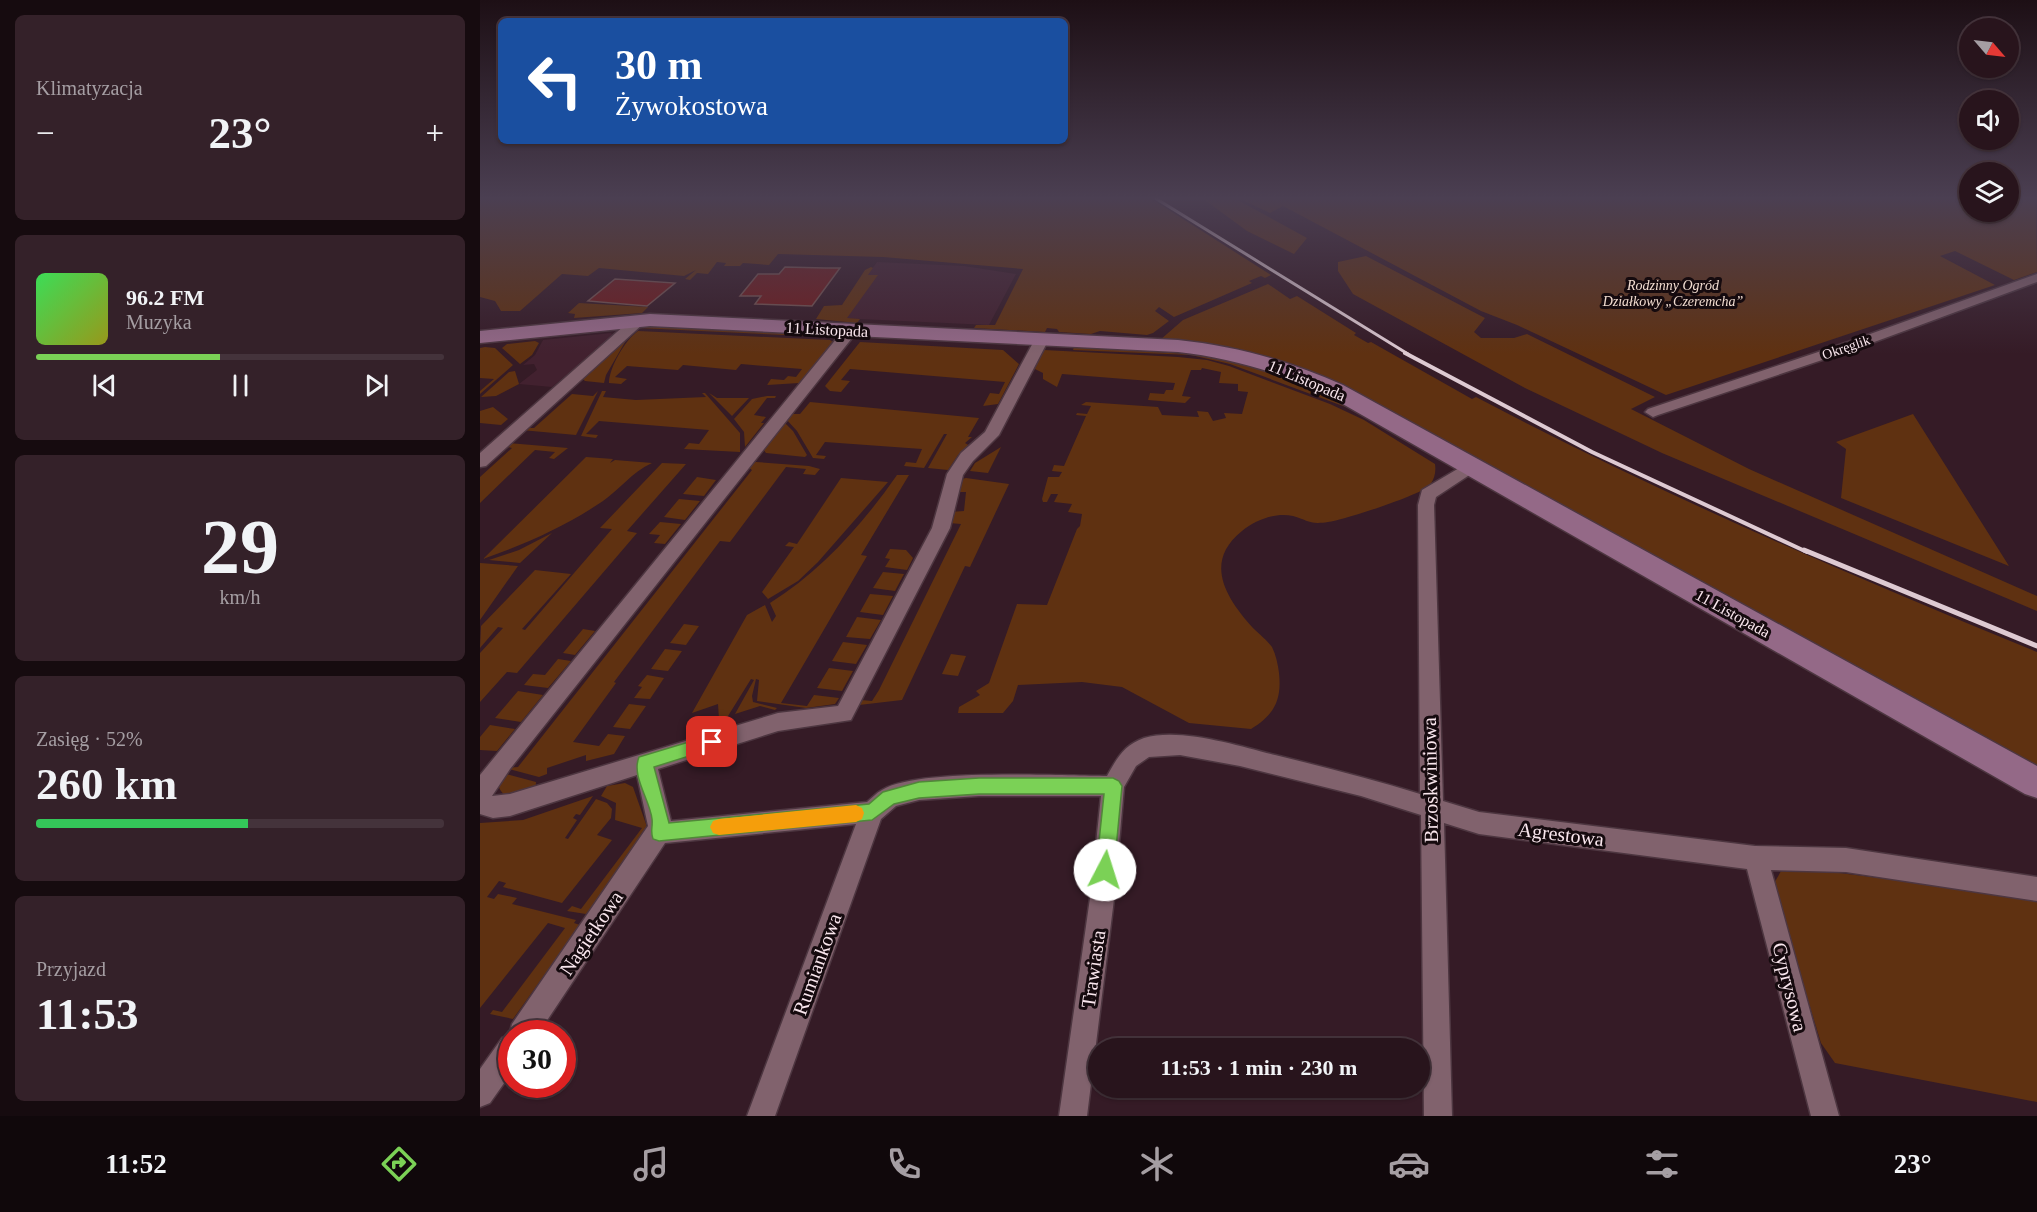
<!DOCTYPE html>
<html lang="pl">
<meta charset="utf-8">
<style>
:root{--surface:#28141c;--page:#342129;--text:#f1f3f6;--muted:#a59ea3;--line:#44333b;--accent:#7bd156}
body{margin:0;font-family:Georgia,serif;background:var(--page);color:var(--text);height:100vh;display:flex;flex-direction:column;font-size:22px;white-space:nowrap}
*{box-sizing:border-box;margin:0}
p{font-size:20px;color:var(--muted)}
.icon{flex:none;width:33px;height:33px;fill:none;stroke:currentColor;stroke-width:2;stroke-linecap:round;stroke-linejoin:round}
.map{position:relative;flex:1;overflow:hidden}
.panel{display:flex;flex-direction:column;gap:15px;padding:15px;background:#160b0f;width:480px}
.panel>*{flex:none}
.guide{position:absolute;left:18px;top:18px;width:570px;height:126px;border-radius:9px;box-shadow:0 2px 4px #0004,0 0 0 2px var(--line);background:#1a4fa0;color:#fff;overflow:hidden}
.needle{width:39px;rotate:118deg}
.fabs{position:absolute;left:1479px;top:18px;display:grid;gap:12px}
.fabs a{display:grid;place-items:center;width:60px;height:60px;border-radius:50%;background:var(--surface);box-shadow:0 2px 4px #0004,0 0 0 2px var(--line);font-size:30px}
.speed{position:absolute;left:18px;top:1020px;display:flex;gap:12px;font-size:30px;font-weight:700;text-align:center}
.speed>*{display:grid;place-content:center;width:78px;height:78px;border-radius:50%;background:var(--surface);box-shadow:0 2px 4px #0004,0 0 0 2px var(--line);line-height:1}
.speed .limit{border:9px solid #d22;background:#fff;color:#111}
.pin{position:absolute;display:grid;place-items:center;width:51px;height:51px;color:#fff;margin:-26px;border-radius:12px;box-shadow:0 3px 9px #0006}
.me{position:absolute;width:66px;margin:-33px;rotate:5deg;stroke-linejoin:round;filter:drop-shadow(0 0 4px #0008)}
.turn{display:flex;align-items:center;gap:21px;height:126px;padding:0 18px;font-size:27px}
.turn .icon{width:78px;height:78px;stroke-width:2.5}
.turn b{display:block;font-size:42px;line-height:51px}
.big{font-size:45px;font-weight:700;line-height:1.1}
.panel .widget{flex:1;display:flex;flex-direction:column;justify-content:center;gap:9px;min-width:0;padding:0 21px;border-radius:9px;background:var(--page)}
.panel .dial{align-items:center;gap:0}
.dial b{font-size:78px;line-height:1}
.song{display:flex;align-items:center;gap:18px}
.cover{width:72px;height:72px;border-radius:9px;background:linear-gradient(135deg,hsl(130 70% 55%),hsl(60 70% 35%))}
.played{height:6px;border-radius:3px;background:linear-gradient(90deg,var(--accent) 45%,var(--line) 45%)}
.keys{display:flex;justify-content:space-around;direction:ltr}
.heat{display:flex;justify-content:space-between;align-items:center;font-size:33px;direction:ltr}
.charge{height:9px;border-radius:4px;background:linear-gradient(90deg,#34c759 52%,var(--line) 0)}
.trip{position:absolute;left:608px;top:1038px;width:342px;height:60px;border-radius:30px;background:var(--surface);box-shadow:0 2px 4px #0004,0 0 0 2px var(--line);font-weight:700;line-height:60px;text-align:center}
.tab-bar{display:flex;height:96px;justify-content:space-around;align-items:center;background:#10080b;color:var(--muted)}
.tab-bar .icon{width:42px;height:42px}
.tab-bar .active{color:var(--accent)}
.tab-bar b{font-size:27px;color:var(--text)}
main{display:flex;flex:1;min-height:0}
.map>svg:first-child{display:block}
</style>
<main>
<section class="panel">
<div class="widget"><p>Klimatyzacja</p>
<div class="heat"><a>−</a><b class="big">23°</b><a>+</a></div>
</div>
<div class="widget">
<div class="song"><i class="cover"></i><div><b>96.2 FM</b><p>Muzyka</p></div></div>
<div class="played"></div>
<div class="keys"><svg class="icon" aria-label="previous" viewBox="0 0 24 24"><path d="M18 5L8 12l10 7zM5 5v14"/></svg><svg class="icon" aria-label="pause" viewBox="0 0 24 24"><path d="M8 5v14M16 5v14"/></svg><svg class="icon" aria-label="next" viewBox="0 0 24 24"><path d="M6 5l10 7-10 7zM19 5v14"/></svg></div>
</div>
<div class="widget dial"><b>29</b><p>km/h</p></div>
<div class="widget"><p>Zasięg · 52%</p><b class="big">260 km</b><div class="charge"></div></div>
<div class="widget"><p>Przyjazd</p><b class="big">11:53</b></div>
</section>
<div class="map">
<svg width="1557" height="1116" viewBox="0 0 1557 1116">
<rect width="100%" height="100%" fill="#351b26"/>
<path fill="#42212f" d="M 397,262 L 484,266 L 536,274 L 509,325 L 357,318 Z
M 131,333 L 133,336 L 72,387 L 39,384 L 57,370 L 54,364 L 43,365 L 55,355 L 63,340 Z"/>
<path fill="#5f3111" d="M 0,198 L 670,198 L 791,275 L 785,278 L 781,276 L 769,281 L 772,283 L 694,317 L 679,307 L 675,311 L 689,321 L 673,333 L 667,335 L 620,331 L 611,334 L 579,332 L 577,329 L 567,328 L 565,332 L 494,328 L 496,325 L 515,325 L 543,269 L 403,257 L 298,254 L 289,265 L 263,263 L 260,266 L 244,266 L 246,263 L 237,262 L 228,274 L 217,273 L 210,280 L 205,279 L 216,270 L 204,276 L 119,268 L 108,276 L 82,274 L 40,311 L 21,311 L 15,301 L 0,297 Z
M 722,198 L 754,198 L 827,238 L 814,254 L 767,231 Z
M 758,198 L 1489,198 L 1490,212 L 1528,212 L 1529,198 L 1556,198 L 1557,272 L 1534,280 L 1475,251 L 1460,256 L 1515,285 L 1186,395 L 1037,325 L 1001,311 L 803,206 L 790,213 Z
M 886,256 L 1005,318 L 994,332 L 1001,338 L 1034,338 L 1047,334 L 1175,397 L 1151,409 L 1269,469 L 1557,596 L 1557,611 L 1182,453 L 1045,388 L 873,294 L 858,271 L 858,262 Z
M 391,267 L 393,268 L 388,275 L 398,275 L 367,318 L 380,319 L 377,323 L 336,319 L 344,306 L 362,305 L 385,270 Z
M 788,284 L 810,299 L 817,296 L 876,333 L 874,335 L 888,343 L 891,342 L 992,399 L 996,397 C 1178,493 1366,574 1557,652 L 1557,774 L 820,369 C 775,351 729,343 680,340 L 703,320 Z
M 99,303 L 168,307 L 162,313 L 94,318 L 95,314 L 88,313 Z
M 172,326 L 350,334 L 346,337 L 158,328 Z
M 158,331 L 350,340 L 353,342 L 319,383 L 287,385 L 291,379 L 304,380 L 308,376 L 316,377 L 322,369 L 261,364 L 256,370 L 203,365 L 198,370 L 147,366 L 135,377 L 147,379 L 141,384 L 129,383 C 129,368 145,340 158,331 Z
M 148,337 L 126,375 L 124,383 L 105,381 L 102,378 Z
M 55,341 L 59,343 L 52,355 L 40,364 L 22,348 L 27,344 Z
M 380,342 L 523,350 L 539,364 L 518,404 L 503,406 L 510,393 L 519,394 L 525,382 L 370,369 L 361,380 L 370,381 L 361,392 L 350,391 L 345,386 Z
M 5,347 L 15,348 L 33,365 L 0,394 L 0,391 L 14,379 L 0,378 L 0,348 Z
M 594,347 L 725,355 L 750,359 L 826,382 L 967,462 L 871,409 L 750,364 L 711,355 L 593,350 Z
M 564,350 L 698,357 L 727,360 L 749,366 L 850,404 L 884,420 L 955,464 C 956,472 955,478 950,485 C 941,495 864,520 848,522 C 829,525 828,520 813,516 C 796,512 775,520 762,531 C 723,562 746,598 773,628 C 779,634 787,640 792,647 C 796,655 798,665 799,673 C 802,700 794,715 771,729 L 709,723 L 642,687 L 602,682 L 538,685 L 533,701 L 523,713 L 478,713 L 479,707 L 500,695 L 496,691 L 509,683 L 537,604 L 567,605 L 597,529 L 600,526 L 602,514 L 588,512 L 592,504 L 574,502 L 578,494 L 571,494 L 567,502 L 563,502 L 562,499 L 568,477 L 579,477 L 582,472 L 572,471 L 574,465 L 584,466 L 606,416 L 596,415 L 597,413 L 607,414 L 611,406 L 601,405 L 606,402 L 678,407 L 682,415 L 719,417 L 717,411 L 728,412 L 733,421 L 746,418 L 744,413 L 762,414 L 768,392 L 758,391 L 758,384 L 739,383 L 741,372 L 722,368 L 721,370 L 711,370 L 702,396 L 711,397 L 705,403 L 668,400 L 670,393 L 684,394 L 686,390 L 693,390 L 695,383 L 582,374 L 577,387 L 563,379 L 563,373 L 553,368 Z
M 35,371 L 39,384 L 16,396 L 1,397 L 29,372 Z
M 118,391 L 96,435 L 41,430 L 44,428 L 54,428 L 92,394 L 113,396 Z
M 122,391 L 126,391 L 123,397 L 156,400 L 226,397 L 222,393 L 225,393 L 260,433 L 260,452 L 204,449 L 209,443 L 219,444 L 229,430 L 119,421 L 106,434 L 118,435 L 116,438 L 101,436 Z
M 229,393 L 237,398 L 269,398 L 252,416 Z
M 287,396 L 296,396 L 295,398 L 287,398 L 274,415 L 286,417 L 281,423 L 284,423 L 265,447 L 264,432 L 254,419 L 272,399 Z
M 330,402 L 499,418 L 488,437 L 492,437 L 485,443 L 490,446 L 478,455 L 468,470 L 448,468 L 467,434 L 464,434 L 444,468 L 424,466 L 426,462 L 436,463 L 442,449 L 345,442 L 336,455 L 346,456 L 344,459 L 333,458 L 317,431 L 306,419 L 310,414 L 320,414 Z
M 13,407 L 28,419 L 21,425 L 0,423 L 0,411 Z
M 1433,414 L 1529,566 L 1361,498 L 1366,449 L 1356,442 Z
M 304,422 L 313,431 L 327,455 L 325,457 L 286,453 L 283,449 Z
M 28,443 L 88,448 L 74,459 L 69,458 L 75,452 L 55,450 L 0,503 L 0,477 L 32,448 L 23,446 Z
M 521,447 L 508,473 L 490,471 L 495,463 Z
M 106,457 L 133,459 L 130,463 L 135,460 L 172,463 C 152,472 138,491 123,501 C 86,526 46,544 3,559 Z
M 276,462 L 329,466 L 340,469 L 335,475 L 323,474 L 326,469 L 306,467 L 250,542 L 240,541 L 134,682 L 136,683 L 93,742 L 119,746 L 128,734 L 145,736 L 134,754 L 106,761 L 106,755 L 67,768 L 67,774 L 59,777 L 25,768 L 38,767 L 272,470 L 265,465 Z
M 182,463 L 206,464 L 147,531 L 157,533 L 37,673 L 27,672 L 0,702 L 0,653 L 23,628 L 18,627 L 0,648 L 1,626 L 55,570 L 91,574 L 42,629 L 45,630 L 132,529 L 120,528 Z
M 417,475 L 429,475 L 381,555 L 387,556 L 301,703 L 327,706 L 334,695 L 359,698 L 355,704 L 326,708 L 277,701 L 279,680 L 276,679 L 272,696 L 273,702 L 297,708 L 295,710 L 280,706 L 255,714 L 274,680 L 271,679 L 248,716 L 239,719 L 238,704 L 212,713 L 267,615 L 285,605 L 292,622 L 296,616 L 290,603 C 341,571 383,524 417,475 Z
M 217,477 L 236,480 L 224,496 L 203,494 Z
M 361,478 L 408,482 L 338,562 L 318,581 L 288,599 L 282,592 L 314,547 L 305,546 L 309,542 L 317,544 Z
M 486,478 L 529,484 L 490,567 L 485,566 L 422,700 L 379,705 L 381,700 L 392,701 L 399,690 L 481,524 L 469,523 L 470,512 L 484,511 L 486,492 L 476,492 L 482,479 Z
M 199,499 L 220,501 L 205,520 L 184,517 Z
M 180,522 L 201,524 L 185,544 L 174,543 L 180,535 L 169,534 Z
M 72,533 L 40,563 L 9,560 L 39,550 Z
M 410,549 L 426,550 L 433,558 L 427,570 L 405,567 L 410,559 L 405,558 Z
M 0,563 L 38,566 L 0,620 Z
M 403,572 L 424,574 L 415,591 L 393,588 Z
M 390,594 L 413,596 L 403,615 L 380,612 Z
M 377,617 L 401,620 L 390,639 L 366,637 Z
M 204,624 L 219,626 L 206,645 L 190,643 Z
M 103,629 L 115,631 L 95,655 L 83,653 Z
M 363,642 L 387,645 L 376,664 L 352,661 Z
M 185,649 L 202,651 L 188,671 L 171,669 Z
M 471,654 L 486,656 L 478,676 L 462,674 Z
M 78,659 L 91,661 L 68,688 L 44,685 L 53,674 L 65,675 Z
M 349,668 L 373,671 L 362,691 L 337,688 Z
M 167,675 L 184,678 L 170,699 L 154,698 L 162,687 L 158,686 Z
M 38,691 L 63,695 L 41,722 L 15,718 Z
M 149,704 L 166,706 L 150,729 L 133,727 Z
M 10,725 L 35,729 L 17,751 L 0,750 L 0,737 Z
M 22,773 L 56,782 L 55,794 L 27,797 C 17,789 17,784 22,773 Z
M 145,783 L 153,787 L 166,824 L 167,834 L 116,907 L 111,908 L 106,914 L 87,911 L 92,906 L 101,909 L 162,828 L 135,820 L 136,803 L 121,796 L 127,786 Z
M 113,796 L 100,815 L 96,814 L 93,818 L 97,820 L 85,838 L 88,839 L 116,799 L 127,803 L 132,809 L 131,818 L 117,835 L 132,840 L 82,903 L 23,887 L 26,883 L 19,881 L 7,897 L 14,899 L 18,894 L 37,898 L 32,904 L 96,920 L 94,923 L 100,925 L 33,1019 L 10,1014 L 13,1010 L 22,1012 L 85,928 L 68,923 L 0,1008 L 0,823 L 43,820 Z
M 1304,866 L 1557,898 L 1557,1102 L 1355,1063 L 1341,1043 L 1293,885 Z"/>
<path fill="#6e1c1e" stroke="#725250" stroke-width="1.5" d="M 305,267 L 345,268 L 360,268 L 332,306 L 275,304 L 281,296 L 260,296 L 278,274 L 299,274 Z
M 135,279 L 195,283 L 167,306 L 108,301 Z"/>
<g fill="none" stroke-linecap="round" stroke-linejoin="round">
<g stroke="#4d3640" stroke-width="3">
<path id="street" d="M 1557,274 L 1557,282 L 1378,348 L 1178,415 L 1173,417 L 1165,412 L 1168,409 L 1368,342 Z
M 159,316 L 166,320 L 164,323 L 6,466 L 0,467 L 0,453 L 154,317 Z
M 371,326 L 378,330 L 376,333 L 30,769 L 12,796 L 30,794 L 298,713 L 358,706 L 452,528 L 467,474 L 481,453 L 505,432 L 555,339 L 562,335 L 569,339 L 519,435 L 493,461 L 483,475 L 470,528 L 371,720 L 298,731 L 178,769 L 191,821 L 387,802 C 392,798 396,793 402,790 C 437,768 580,776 627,776 C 637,758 644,745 664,738 C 700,727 759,746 795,755 C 844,767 892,779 940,794 L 938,505 L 942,490 L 991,461 L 997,462 L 999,466 L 997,470 L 956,497 L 954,505 L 963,801 L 999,812 L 1275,846 L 1366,848 L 1557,877 L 1557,901 L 1366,872 L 1291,870 L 1359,1116 L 1331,1116 L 1267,869 L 999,834 L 964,823 L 972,1116 L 944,1116 L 941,815 L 881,796 L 760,766 L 700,755 L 669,757 L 656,766 L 644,787 L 635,891 L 607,1116 L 579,1116 L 611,891 L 621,796 L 499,796 L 439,800 L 416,806 L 401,819 L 295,1116 L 267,1116 L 376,824 L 185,843 L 58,1034 L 32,1034 L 32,1072 L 10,1103 L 0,1107 L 0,1069 L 22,1038 L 29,1036 L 32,1024 L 168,826 L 157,775 L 30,816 L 13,818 L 0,814 L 0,775 L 366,327 Z"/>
</g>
<g stroke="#4d3640" stroke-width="3">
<path id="secondary" d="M 170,314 L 698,340 C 756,346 810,361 863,385 L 1557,766 L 1557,798 L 1545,794 L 847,395 C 799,372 751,358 698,352 L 170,326 L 0,343 L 0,331 Z"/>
</g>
<use href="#street" fill="#81626d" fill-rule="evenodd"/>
<use href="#secondary" fill="#946987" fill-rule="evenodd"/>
<path stroke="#decad2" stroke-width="3" d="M 675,198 L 928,354"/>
<path stroke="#decad2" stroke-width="4" d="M 925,353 L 1112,452 L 1327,552"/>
<path stroke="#decad2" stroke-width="5" d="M 1324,550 L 1557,646"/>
</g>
<linearGradient id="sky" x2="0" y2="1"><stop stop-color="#1d0f15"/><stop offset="0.56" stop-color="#4b3f52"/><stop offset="1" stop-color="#4b3f52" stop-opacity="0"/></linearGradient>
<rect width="1557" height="354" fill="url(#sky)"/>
<path fill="#7bd156" stroke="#508838" stroke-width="1.5" d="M 232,735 L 238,737 L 240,742 L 238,747 L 174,767 L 189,823 L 389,804 L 403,792 L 439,782 L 499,778 L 633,778 L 639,781 L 642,786 L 634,870 L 632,876 L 625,879 L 619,876 L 616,870 L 624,794 L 499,794 L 439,798 L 414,804 L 392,820 L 179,841 L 173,839 C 170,831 173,827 172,819 C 170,800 151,776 159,757 Z"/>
<path fill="#f59e0b" d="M 376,805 L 382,808 L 384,813 L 382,819 L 376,822 L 239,835 L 233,833 L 230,827 L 233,821 L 239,819 Z"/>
<g text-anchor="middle" stroke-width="6" stroke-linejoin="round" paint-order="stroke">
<g font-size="14" font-style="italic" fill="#f2ddd1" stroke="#150a0e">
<text x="1193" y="290">Rodzinny Ogród<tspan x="1193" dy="16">Działkowy „Czeremcha”</tspan></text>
</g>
<g font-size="14" fill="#f9e6ed" stroke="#150a0e">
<text transform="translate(1366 347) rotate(-19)" y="5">Okręglik</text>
</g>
<g font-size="16" fill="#f9e6ed" stroke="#150a0e">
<text transform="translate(347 329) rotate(3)" y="6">11 Listopada</text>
<text transform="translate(827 380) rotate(23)" y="6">11 Listopada</text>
<text transform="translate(1253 613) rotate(29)" y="6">11 Listopada</text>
</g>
<g font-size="20" fill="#f9e6ed" stroke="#150a0e">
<text transform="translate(950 780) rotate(-91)" y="7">Brzoskwiniowa</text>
<text transform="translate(1081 834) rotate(7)" y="7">Agrestowa</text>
<text transform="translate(111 933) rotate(-56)" y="7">Nagietkowa</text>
<text transform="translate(337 964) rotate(-70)" y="7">Rumiankowa</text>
<text transform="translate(613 969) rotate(-82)" y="7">Trawiasta</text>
<text transform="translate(1310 987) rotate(76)" y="7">Cyprysowa</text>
</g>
</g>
</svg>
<div class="fabs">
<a><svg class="needle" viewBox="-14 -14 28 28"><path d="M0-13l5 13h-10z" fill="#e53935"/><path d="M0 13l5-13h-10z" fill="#a59ea3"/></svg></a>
<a><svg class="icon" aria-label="sound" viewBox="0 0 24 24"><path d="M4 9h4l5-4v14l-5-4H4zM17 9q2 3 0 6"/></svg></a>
<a><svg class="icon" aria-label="layers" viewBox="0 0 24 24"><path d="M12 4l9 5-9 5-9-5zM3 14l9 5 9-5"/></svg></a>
</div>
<div class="speed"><div class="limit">30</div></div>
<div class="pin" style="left:232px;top:742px;background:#d93025"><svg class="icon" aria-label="arrive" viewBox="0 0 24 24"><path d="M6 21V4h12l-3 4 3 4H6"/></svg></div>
<svg class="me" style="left:625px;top:870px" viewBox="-20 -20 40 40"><circle r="19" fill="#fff"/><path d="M0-13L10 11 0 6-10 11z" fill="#7bd156"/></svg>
<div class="trip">11:53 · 1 min · 230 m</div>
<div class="guide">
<div class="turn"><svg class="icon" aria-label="left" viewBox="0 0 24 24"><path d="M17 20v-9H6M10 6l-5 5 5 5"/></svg><div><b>30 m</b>Żywokostowa</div></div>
</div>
</div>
</main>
<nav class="tab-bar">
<b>11:52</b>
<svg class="icon active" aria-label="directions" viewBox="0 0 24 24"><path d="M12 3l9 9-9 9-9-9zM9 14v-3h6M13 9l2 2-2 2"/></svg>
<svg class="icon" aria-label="music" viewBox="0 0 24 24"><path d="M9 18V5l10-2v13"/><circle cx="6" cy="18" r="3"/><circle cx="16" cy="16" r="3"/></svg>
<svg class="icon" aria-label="phone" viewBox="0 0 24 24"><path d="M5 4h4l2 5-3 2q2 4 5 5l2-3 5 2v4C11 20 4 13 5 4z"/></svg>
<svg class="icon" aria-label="climate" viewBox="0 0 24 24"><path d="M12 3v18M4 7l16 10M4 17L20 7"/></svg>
<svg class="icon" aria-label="car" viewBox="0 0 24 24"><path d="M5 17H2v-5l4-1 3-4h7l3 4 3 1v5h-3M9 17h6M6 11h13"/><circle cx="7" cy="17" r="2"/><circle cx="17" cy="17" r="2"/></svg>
<svg class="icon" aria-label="filters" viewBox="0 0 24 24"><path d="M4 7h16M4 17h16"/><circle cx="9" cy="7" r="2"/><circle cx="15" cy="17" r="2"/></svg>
<b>23°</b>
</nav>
